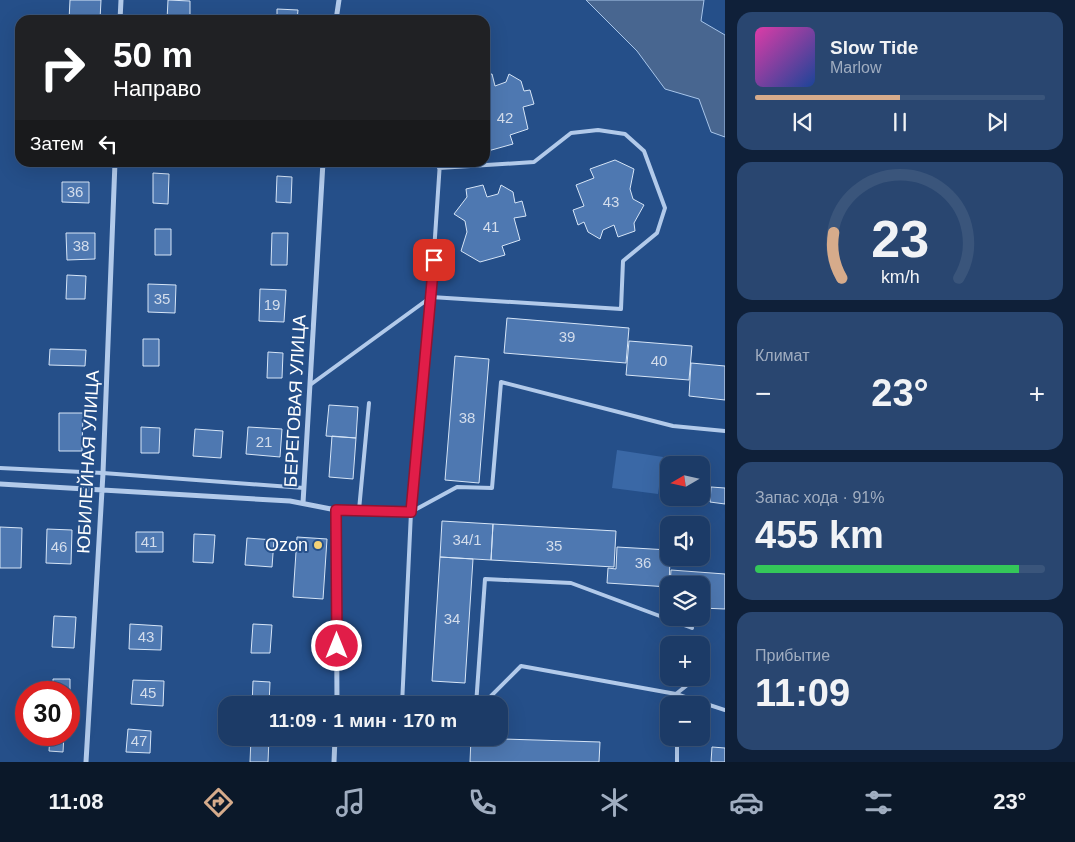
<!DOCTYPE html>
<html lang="ru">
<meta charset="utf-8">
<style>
:root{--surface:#1c3b67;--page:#294670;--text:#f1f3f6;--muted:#a0adc0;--line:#3a557b;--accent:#d6ab8b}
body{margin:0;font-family:Helvetica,sans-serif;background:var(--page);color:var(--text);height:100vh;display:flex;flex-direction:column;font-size:19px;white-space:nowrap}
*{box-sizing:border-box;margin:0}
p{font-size:16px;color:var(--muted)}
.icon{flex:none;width:28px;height:28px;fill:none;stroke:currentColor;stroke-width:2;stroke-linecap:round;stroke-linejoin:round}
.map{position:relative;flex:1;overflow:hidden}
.sheet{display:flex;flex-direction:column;gap:12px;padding:12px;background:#0f2039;width:350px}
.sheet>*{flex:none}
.hud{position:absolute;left:15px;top:15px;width:475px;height:152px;border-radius:15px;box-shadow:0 5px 20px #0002,0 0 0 1px var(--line);background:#202124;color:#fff;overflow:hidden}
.needle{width:32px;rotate:261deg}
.fabs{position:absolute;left:660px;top:456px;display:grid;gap:10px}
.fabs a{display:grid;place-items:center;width:50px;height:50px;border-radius:10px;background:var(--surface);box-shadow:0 5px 20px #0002,0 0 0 1px var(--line);font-size:25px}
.speed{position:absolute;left:15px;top:681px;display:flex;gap:10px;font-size:25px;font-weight:700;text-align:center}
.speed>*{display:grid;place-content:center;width:65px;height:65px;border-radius:50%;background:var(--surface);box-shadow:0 5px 20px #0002,0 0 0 1px var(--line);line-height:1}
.speed .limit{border:8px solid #d22;background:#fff;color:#111}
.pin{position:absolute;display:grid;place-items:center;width:42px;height:42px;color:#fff;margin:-21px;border-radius:10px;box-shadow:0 2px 8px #0006}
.me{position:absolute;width:55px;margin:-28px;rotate:0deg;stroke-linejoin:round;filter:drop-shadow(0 0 4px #0008)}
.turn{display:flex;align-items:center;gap:18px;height:105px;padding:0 15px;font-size:22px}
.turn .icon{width:65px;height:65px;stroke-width:2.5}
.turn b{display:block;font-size:35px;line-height:42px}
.then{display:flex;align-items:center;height:48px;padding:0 15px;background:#0003;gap:10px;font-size:19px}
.big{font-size:38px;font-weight:600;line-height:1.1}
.sheet .widget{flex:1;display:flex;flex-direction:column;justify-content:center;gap:8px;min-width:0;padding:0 18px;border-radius:15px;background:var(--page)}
.sheet .dial{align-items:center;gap:0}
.dial svg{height:130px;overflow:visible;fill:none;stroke:var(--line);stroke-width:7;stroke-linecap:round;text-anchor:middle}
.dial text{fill:var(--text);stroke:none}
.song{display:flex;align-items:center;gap:15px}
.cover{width:60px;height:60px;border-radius:8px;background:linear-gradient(135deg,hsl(320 70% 55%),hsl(220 70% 35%))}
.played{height:5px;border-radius:2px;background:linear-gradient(90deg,var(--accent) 50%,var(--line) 50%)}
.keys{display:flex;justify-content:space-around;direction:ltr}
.heat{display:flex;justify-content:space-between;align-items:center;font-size:28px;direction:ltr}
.charge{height:8px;border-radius:4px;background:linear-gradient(90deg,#34c759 91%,var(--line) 0)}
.trip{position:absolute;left:218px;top:696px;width:290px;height:50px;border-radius:15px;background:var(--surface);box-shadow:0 5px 20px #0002,0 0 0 1px var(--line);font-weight:600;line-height:50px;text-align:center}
.menu{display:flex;height:80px;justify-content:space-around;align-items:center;background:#0b1829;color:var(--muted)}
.menu .icon{width:35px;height:35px}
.menu .active{color:var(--accent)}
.menu b{font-size:22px;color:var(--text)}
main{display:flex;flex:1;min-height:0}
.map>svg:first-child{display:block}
</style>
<main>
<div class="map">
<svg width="725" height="762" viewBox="0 0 725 762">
<rect width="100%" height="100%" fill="#254f89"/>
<path fill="#3a68a6" d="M 617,450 L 663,457 L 658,494 L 612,488 Z"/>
<path fill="#486690" stroke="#a7c5ea" d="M 586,0 L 704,0 L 701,21 L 725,35 L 725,137 L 711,132 L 699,99 L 665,89 L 637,51 Z"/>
<path fill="#4e78b1" stroke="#d6e5f7" d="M 70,0 L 101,0 L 100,20 L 69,20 Z
M 168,0 L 190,1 L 190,20 L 167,20 Z
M 277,9 L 298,10 L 297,20 L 277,20 Z
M 492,74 L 495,86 L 506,82 L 509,74 L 521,81 L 524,91 L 530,90 L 534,104 L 523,107 L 528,129 L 510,135 L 513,144 L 488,151 L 485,149 L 485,75 Z
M 615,160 L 634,169 L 630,189 L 633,199 L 644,205 L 634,223 L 635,231 L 618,237 L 614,225 L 603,230 L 600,239 L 588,232 L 584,222 L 578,225 L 573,210 L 584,206 L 576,185 L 594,178 L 590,169 Z
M 153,173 L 169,174 L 168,204 L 153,203 Z
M 277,176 L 292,177 L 291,203 L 276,202 Z
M 62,182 L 89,182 L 89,203 L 62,202 Z
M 483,185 L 487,197 L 498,194 L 501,185 L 513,192 L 515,203 L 522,201 L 526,216 L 514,218 L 520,240 L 502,246 L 505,255 L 480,262 L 461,251 L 467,232 L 465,221 L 454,214 L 467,197 L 466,189 Z
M 155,229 L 171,229 L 171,255 L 155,255 Z
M 66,233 L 95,233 L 95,259 L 67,260 Z
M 272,233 L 288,233 L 287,265 L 271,265 Z
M 67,275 L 86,276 L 85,299 L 66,299 Z
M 148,284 L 176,285 L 175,313 L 148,312 Z
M 260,289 L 286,290 L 284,322 L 259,321 Z
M 507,318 L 629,328 L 626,363 L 504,353 Z
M 143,339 L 159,339 L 159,366 L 143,366 Z
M 629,341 L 692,346 L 689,380 L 626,375 Z
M 50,349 L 86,350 L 85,366 L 49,365 Z
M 268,352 L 283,353 L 282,378 L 267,378 Z
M 455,356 L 489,359 L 479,483 L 445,480 Z
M 691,363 L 725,366 L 725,400 L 689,396 Z
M 329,405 L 358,407 L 356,438 L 326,436 Z
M 59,413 L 83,413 L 82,451 L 59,451 Z
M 141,427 L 160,428 L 159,453 L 141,453 Z
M 248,427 L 282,429 L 280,457 L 246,454 Z
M 195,429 L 223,431 L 221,458 L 193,456 Z
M 332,436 L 356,438 L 353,479 L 329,477 Z
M 711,487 L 725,488 L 725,504 L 710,502 Z
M 442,521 L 493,524 L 491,560 L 440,557 Z
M 493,524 L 616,531 L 614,567 L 491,560 Z
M 0,527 L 22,528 L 21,568 L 0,568 Z
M 47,529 L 72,530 L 71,564 L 46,563 Z
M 136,532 L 163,532 L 163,552 L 136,552 Z
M 194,534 L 215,535 L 213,563 L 193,562 Z
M 297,537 L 327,539 L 323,599 L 293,597 Z
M 247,538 L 274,540 L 272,567 L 245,565 Z
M 617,547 L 669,550 L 669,558 L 670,558 L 669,587 L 607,583 L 608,568 L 616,569 Z
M 440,557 L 473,559 L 465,683 L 432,681 Z
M 671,570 L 725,574 L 725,609 L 701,608 L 701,585 L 670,585 Z
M 54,616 L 76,617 L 74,648 L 52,647 Z
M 130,624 L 162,626 L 161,650 L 129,649 Z
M 253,624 L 272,625 L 270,653 L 251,653 Z
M 53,679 L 70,679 L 70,709 L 69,692 L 53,692 Z
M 133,680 L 164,681 L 163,706 L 131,704 Z
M 253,681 L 270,682 L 269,705 L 252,705 Z
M 128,729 L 151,731 L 150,753 L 126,752 Z
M 50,735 L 64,735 L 63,752 L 49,751 Z
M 251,738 L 269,738 L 268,762 L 250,762 Z
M 471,738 L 600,742 L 599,762 L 470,762 Z
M 712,747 L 725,748 L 725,762 L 711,762 Z"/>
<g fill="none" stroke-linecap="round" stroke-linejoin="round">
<path stroke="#b2caea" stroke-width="4" d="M 310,385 L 431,297 L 621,309 L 623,261 L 657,233 L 665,208 L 644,151 L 625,134 L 598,130 L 571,133 L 534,162 L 439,168
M 0,468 L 103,473 L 304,488
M 336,510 L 411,512 L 457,487 L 492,488 L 501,382 L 673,426 L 725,431
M 359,510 L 369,403
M 402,705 L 411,512 L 431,297 L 440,162
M 476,705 L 485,579 L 571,583 L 692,628
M 482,705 L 521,666 L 676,694 L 725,710
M 676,705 L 676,694 L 696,678
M 677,738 L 677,762"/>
<path stroke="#b2caea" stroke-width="5" d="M 120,20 L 121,0
M 336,20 L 339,0
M 0,484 L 290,501 L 336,510 L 337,705
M 303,503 L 323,162
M 86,762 L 103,473 L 115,162
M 334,762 L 335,738"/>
</g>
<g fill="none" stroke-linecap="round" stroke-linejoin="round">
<g stroke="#92132f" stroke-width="12">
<path id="route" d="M 337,646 L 336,510 L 411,512 L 434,260"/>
</g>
<use href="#route" stroke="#e11d48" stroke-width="9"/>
</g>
<circle fill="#f3d277" stroke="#254f89" stroke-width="2" cx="318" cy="545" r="5"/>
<g text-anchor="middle" stroke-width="4" stroke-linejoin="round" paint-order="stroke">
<g font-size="15" fill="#d3ddec">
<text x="505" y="123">42</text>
<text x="75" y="197">36</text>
<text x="611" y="207">43</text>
<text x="491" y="232">41</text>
<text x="81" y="251">38</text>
<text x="162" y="304">35</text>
<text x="272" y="310">19</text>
<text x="567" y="342">39</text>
<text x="659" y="366">40</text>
<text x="467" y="423">38</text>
<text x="264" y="447">21</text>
<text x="467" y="545">34/1</text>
<text x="149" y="547">41</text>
<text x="554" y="551">35</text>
<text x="59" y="552">46</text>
<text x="643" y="568">36</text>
<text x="452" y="624">34</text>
<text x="146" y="642">43</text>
<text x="148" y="698">45</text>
<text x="139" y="746">47</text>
</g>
<g font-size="18" fill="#fff" stroke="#254f89">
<text transform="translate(295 401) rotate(-87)" y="6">БЕРЕГОВАЯ УЛИЦА</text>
<text transform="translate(88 462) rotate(-87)" y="6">ЮБИЛЕЙНАЯ УЛИЦА</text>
</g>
<g font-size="18" fill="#fff" stroke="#254f89" text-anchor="end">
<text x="308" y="551">Ozon</text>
</g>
</g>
</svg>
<div class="fabs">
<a><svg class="needle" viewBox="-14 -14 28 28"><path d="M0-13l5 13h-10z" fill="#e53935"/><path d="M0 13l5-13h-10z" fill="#a0adc0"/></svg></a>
<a><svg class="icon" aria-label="sound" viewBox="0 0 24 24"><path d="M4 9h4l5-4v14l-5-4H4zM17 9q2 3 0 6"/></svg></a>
<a><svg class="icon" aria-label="layers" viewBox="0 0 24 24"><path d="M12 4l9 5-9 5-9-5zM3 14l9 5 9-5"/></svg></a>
<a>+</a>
<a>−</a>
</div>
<div class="speed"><div class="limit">30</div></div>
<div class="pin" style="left:434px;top:260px;background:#d93025"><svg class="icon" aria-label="arrive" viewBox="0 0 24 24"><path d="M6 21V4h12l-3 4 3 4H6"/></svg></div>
<svg class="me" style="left:337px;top:646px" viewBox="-20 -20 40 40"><circle r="17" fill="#e11d48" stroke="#fff" stroke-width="3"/><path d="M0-11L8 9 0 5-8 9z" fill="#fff"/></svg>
<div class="trip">11:09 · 1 мин · 170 m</div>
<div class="hud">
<div class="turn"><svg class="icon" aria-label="right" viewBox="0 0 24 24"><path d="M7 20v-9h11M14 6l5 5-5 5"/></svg><div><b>50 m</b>Направо</div></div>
<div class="then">Затем<svg class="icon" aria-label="left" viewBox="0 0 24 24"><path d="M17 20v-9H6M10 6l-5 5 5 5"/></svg></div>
</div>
</div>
<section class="sheet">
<div class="widget">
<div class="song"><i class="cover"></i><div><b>Slow Tide</b><p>Marlow</p></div></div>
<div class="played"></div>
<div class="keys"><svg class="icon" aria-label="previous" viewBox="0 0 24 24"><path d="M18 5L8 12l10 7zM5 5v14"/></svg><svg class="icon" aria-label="pause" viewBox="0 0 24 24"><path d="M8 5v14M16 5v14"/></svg><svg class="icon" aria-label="next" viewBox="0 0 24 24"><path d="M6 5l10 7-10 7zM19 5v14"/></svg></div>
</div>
<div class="widget dial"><svg viewBox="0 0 100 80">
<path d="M14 69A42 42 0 1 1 86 69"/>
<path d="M14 69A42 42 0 0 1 9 41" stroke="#d6ab8b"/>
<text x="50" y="56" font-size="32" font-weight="700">23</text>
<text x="50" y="72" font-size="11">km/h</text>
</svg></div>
<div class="widget"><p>Климат</p>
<div class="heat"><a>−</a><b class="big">23°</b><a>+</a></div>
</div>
<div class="widget"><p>Запас хода · 91%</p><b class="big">455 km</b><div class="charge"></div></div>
<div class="widget"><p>Прибытие</p><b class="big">11:09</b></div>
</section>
</main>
<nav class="menu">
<b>11:08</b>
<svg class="icon active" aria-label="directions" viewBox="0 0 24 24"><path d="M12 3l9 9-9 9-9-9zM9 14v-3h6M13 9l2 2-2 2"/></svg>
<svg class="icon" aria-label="music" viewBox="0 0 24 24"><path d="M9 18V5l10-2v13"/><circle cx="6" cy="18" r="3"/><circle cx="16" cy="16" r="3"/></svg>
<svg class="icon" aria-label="phone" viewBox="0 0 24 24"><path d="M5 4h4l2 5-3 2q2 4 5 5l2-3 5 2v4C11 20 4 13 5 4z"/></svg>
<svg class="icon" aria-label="climate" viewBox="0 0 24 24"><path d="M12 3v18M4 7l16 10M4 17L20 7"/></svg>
<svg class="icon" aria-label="car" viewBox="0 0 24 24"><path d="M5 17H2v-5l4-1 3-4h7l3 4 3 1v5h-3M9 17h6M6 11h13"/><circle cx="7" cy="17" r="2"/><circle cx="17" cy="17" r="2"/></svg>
<svg class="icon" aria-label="filters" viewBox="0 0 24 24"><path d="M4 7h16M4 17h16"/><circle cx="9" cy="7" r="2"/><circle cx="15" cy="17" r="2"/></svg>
<b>23°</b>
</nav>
